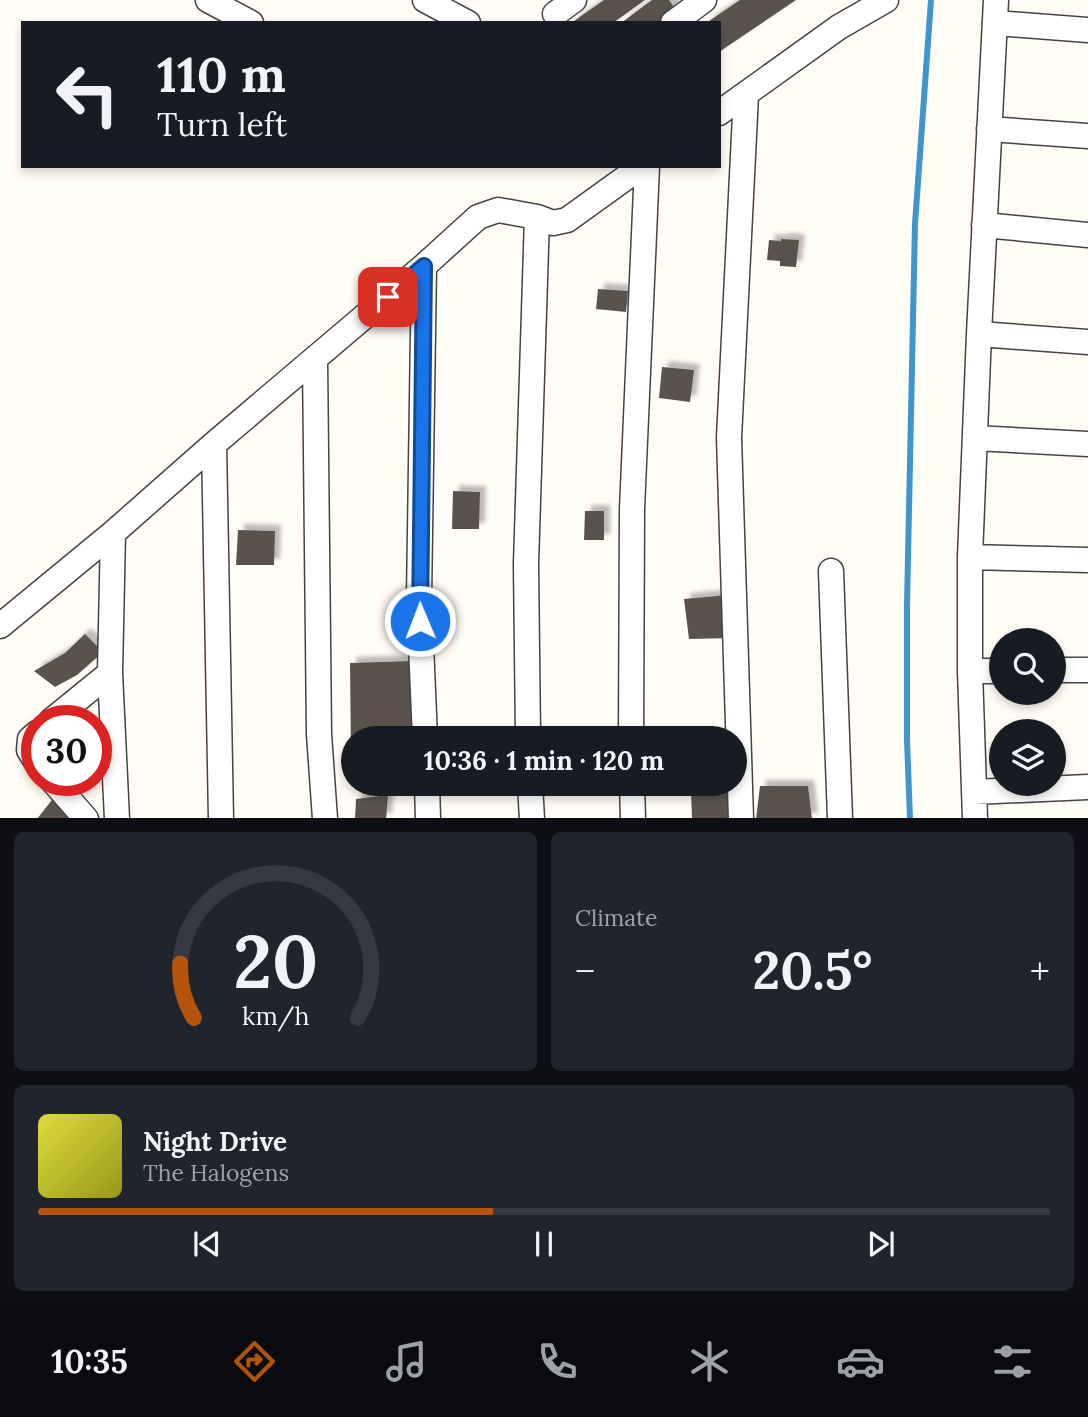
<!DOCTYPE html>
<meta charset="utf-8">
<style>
:root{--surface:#171b24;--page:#20242c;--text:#f1f3f6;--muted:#9ea1a6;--line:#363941;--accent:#b45309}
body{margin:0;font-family:Lora,serif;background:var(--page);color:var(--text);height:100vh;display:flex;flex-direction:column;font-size:26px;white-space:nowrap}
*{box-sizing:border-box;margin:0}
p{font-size:23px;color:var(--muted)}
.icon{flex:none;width:38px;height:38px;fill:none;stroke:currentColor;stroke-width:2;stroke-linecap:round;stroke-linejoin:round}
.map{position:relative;height:818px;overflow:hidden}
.panel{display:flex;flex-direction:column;gap:14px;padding:14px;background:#0d0f14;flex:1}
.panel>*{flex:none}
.guide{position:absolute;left:21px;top:21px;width:700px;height:147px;border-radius:0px;box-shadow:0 4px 10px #0003;background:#171b24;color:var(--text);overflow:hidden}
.buttons{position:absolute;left:989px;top:628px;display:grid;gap:14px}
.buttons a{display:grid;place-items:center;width:77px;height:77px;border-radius:50%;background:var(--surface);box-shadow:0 4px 10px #0003;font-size:35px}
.speed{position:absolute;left:21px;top:705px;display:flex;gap:14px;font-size:35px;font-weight:700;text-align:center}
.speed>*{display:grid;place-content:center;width:91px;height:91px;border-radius:50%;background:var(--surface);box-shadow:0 4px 10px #0003;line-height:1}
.speed .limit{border:10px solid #d22;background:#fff;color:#111}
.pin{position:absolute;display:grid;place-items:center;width:60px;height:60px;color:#fff;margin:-30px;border-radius:14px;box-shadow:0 4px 10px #0006}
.me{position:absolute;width:77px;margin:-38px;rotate:359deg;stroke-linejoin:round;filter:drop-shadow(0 0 5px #0008)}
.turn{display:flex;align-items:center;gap:24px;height:147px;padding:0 21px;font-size:32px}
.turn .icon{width:91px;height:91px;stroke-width:2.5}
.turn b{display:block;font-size:49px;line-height:60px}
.big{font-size:52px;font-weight:700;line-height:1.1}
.panel .card{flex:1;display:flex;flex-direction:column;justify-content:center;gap:10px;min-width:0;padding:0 24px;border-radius:10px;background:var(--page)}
.panel .dial{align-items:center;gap:0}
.dial svg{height:182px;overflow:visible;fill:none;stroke:var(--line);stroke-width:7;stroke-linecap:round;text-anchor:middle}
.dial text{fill:var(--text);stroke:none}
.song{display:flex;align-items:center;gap:21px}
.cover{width:84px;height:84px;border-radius:10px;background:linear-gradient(135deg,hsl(60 70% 55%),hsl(60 70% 35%))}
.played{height:7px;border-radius:4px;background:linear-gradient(90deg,var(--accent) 45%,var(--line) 45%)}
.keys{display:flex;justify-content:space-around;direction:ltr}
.heat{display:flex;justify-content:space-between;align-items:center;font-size:38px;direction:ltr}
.panel .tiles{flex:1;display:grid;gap:14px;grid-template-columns:1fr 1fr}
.card:last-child{grid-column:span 2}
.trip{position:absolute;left:341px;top:726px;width:406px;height:70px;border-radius:35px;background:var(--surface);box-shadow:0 4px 10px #0003;font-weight:700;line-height:70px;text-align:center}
.dock{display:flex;height:112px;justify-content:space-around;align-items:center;background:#090b0e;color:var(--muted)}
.dock .icon{width:49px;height:49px}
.dock .on{color:var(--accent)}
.dock b{font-size:32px;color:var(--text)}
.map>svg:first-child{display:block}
</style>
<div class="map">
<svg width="1088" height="819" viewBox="0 0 1088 819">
<defs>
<filter id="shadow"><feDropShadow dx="6" dy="-6" stdDeviation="2" flood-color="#0004"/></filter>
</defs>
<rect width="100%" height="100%" fill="#fffdf5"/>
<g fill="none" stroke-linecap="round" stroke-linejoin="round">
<path stroke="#3f96cf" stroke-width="6" d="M 910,819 L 907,740 L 907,605 L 915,224 L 931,0"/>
</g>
<path fill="#5a524d" filter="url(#shadow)" d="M 604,0 L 645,0 L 613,23 L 571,23 Z
M 652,0 L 669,0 L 676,10 L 659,23 L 621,23 Z
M 740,0 L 796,0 L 719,52 L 719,23 L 706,23 Z
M 781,239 L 799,240 L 796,267 L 780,266 L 780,261 L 767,260 L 769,240 L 781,241 Z
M 598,289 L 628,291 L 626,312 L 596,309 Z
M 662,367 L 694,370 L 690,402 L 659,398 Z
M 453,491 L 480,492 L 479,529 L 452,529 Z
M 585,511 L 604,511 L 604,540 L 584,540 Z
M 238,530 L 275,531 L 274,565 L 236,565 Z
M 728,595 L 731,638 L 689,639 L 684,599 Z
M 85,634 L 103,652 L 77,675 L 55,687 L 34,671 L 65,653 Z
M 412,661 L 416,738 L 354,738 L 354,759 L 351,759 L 350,663 Z
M 735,784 L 735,819 L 692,819 L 691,790 Z
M 760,786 L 808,786 L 812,819 L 756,819 Z
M 388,795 L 386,819 L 355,819 L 356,799 Z
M 52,800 L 71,819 L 37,819 Z"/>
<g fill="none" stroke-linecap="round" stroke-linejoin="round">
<g stroke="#444" stroke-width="27">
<path id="minor" d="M 208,0 L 251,23
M 425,0 L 468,23
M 555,14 L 574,0
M 673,23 L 704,0
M 996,23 L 1088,30
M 719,113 L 839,27 L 886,0
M 989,129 L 1088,136
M 984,225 L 1088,235
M 424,266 L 419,598 L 425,738
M 979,334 L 1088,342
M 315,359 L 319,734 L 325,819
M 975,438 L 1088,444
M 214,444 L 221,819
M 113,533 L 110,673 L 117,819
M 970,557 L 1088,560
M 831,571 L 840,819
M 0,626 L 113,533 L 214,444 L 424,266 L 478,217 L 498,210 L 537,217 L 553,223 L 567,220 L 642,166
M 1054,670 L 1088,670
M 970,671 L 1001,671
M 51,721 L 110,673
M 37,733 L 30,739 L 29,750 L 37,763
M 528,738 L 526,564 L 537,217
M 631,738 L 632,509 L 647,166
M 52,780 L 86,819
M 427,784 L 428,819
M 530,784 L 532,819
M 632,784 L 633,819
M 974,792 L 1088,787
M 741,819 L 729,438 L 746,95
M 975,819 L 970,671 L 970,557 L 979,334 L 996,0"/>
</g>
<use href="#minor" stroke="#fff" stroke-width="24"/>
</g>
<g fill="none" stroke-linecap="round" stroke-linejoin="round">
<g stroke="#114b97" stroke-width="18">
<path id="route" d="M 388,297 L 424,266 L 420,621"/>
</g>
<use href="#route" stroke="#1a73e8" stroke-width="12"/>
</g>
</svg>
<div class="buttons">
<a><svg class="icon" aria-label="search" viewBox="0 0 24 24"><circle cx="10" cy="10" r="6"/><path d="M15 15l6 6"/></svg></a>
<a><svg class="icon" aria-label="layers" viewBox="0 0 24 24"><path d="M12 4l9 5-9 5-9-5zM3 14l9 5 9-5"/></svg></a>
</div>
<div class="speed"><div class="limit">30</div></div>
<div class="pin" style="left:388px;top:297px;background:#d93025"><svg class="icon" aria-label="arrive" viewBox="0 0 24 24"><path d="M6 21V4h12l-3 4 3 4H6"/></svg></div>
<svg class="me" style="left:420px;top:621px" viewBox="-20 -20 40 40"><circle r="17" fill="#1a73e8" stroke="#fff" stroke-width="3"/><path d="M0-11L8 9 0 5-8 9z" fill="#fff"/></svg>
<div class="trip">10:36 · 1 min · 120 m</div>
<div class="guide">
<div class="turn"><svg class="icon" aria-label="left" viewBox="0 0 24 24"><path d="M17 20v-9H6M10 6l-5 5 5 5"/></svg><div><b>110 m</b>Turn left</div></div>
</div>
</div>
<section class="panel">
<div class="tiles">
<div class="card dial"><svg viewBox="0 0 100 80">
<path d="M14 69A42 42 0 1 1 86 69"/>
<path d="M14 69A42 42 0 0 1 8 45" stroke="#b45309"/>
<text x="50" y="56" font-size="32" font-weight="700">20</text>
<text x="50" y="72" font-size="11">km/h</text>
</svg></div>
<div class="card"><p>Climate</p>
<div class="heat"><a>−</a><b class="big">20.5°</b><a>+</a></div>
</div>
<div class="card">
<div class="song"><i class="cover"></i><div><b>Night Drive</b><p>The Halogens</p></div></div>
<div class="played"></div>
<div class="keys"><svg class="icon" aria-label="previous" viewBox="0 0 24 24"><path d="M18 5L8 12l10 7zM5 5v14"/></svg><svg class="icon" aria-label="pause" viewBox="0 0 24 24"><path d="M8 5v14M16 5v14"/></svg><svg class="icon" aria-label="next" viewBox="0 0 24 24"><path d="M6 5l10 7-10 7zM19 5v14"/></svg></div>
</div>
</div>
</section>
<nav class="dock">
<b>10:35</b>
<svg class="icon on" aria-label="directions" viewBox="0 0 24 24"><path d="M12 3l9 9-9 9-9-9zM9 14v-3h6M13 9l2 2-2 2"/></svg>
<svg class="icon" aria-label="music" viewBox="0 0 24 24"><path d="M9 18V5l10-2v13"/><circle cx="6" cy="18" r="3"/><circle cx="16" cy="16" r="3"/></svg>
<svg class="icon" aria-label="phone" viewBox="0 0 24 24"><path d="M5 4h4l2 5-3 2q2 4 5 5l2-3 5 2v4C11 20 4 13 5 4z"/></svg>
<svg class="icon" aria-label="climate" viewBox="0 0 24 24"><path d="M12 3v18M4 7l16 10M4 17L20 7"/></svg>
<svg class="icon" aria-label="car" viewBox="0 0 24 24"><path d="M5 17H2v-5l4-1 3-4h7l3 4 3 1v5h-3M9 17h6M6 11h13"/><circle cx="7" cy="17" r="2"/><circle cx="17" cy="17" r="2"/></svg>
<svg class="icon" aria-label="filters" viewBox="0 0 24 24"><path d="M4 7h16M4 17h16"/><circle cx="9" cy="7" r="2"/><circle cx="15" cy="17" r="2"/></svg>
</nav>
